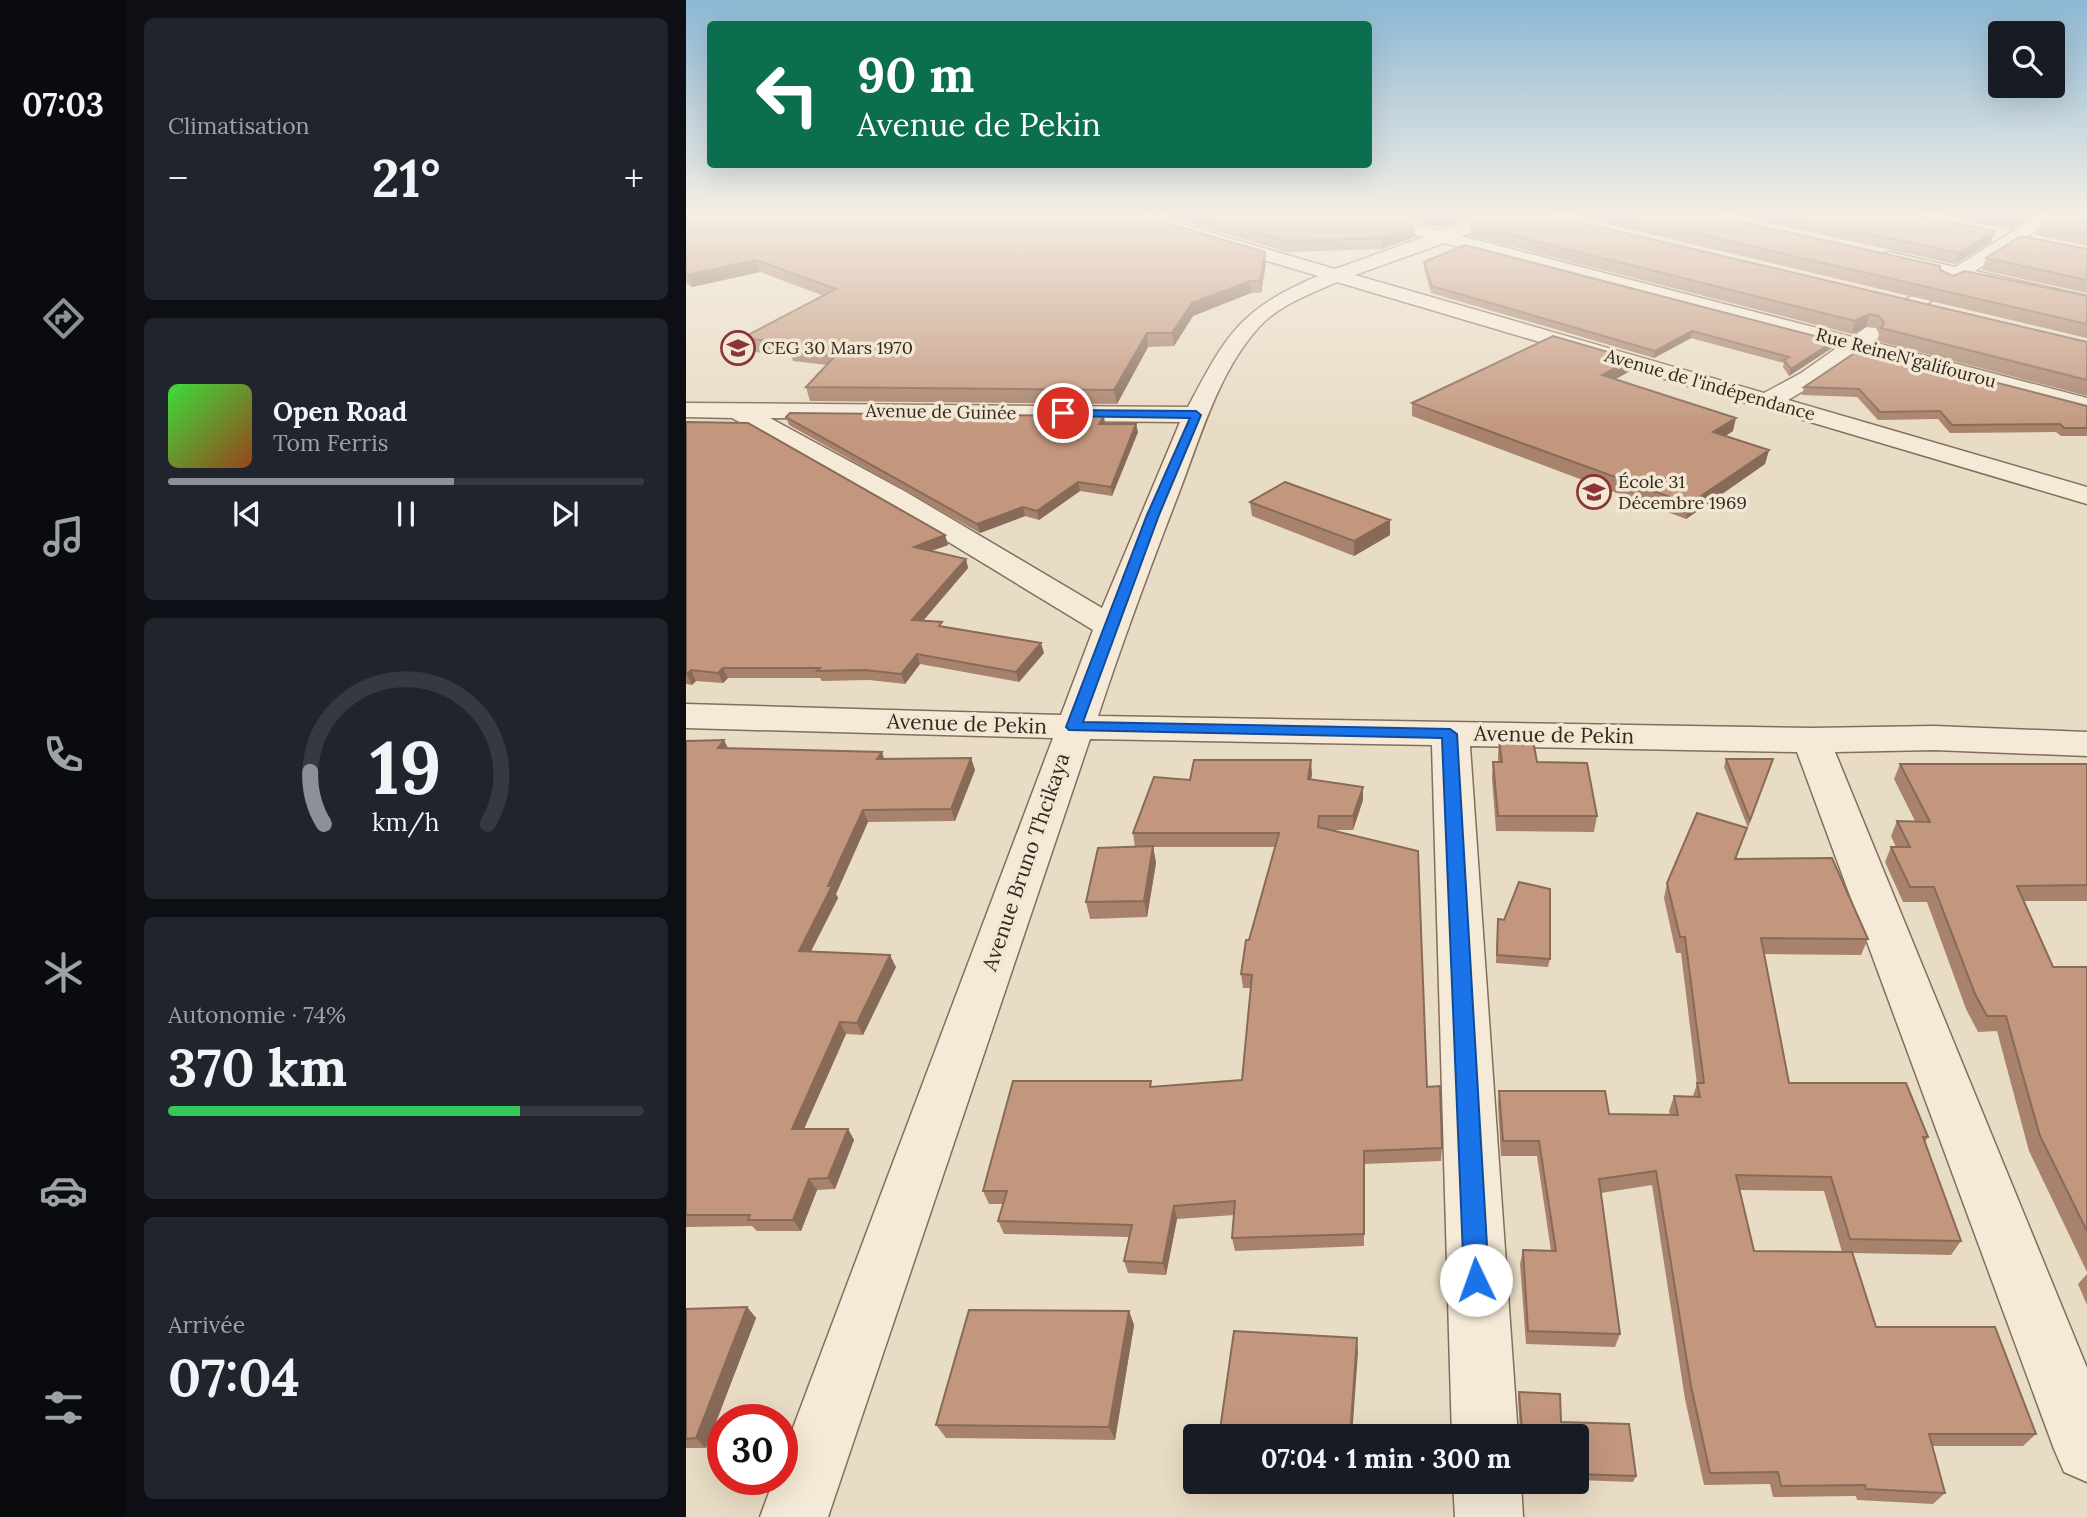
<!DOCTYPE html>
<html lang="fr">
<meta charset="utf-8">
<style>
:root{--surface:#171b24;--page:#20242c;--text:#f1f3f6;--muted:#9ea1a6;--line:#363941;--accent:#8c9099}
body{margin:0;font-family:Lora,serif;background:var(--page);color:var(--text);height:100vh;display:flex;flex-direction:column;font-size:26px;white-space:nowrap}
*{box-sizing:border-box;margin:0}
p{font-size:23px;color:var(--muted)}
.icon{flex:none;width:38px;height:38px;fill:none;stroke:currentColor;stroke-width:2;stroke-linecap:round;stroke-linejoin:round}
.map{position:relative;flex:1;overflow:hidden}
.sheet{display:flex;flex-direction:column;gap:18px;padding:18px;background:#0d0f14;width:560px}
.sheet>*{flex:none}
.banner{position:absolute;left:21px;top:21px;width:665px;height:147px;border-radius:7px;box-shadow:0 7px 28px #0002;background:#0b6e4f;color:#fff;overflow:hidden}
.fabs{position:absolute;left:1302px;top:21px;display:grid;gap:14px}
.fabs a{display:grid;place-items:center;width:77px;height:77px;border-radius:7px;background:var(--surface);box-shadow:0 7px 28px #0002;font-size:35px}
.speed{position:absolute;left:21px;top:1404px;display:flex;gap:14px;font-size:35px;font-weight:700;text-align:center}
.speed>*{display:grid;place-content:center;width:91px;height:91px;border-radius:50%;background:var(--surface);box-shadow:0 7px 28px #0002;line-height:1}
.speed .limit{border:10px solid #d22;background:#fff;color:#111}
.pin{position:absolute;display:grid;place-items:center;width:60px;height:60px;color:#fff;margin:-30px;border:4px solid #fff;border-radius:50%;box-shadow:0 2px 7px #0007}
.me{position:absolute;width:77px;margin:-38px;rotate:357deg;stroke-linejoin:round;filter:drop-shadow(0 0 5px #0008)}
.turn{display:flex;align-items:center;gap:24px;height:147px;padding:0 35px;font-size:32px}
.turn .icon{width:91px;height:91px;stroke-width:2.5}
.turn b{display:block;font-size:49px;line-height:60px}
.big{font-size:52px;font-weight:700;line-height:1.1}
.sheet .card{flex:1;display:flex;flex-direction:column;justify-content:center;gap:10px;min-width:0;padding:0 24px;border-radius:10px;background:var(--page)}
.sheet .dial{align-items:center;gap:0}
.dial svg{height:182px;overflow:visible;fill:none;stroke:var(--line);stroke-width:7;stroke-linecap:round;text-anchor:middle}
.dial text{fill:var(--text);stroke:none}
.song{display:flex;align-items:center;gap:21px}
.cover{width:84px;height:84px;border-radius:10px;background:linear-gradient(135deg,hsl(120 70% 55%),hsl(20 70% 35%))}
.played{height:7px;border-radius:4px;background:linear-gradient(90deg,var(--accent) 60%,var(--line) 60%)}
.keys{display:flex;justify-content:space-around;direction:ltr}
.heat{display:flex;justify-content:space-between;align-items:center;font-size:38px;direction:ltr}
.charge{height:10px;border-radius:5px;background:linear-gradient(90deg,#34c759 74%,var(--line) 0)}
.trip{position:absolute;left:497px;top:1424px;width:406px;height:70px;border-radius:7px;background:var(--surface);box-shadow:0 7px 28px #0002;font-weight:700;line-height:70px;text-align:center}
main{display:flex;flex:1;min-height:0}
.tab-bar{display:flex;flex-direction:column;width:126px;justify-content:space-around;align-items:center;background:#090b0e;color:var(--muted)}
.tab-bar .icon{width:49px;height:49px}
.tab-bar .current{color:var(--accent)}
.tab-bar b{font-size:32px;color:var(--text)}
.map>svg:first-child{display:block}
</style>
<main>
<nav class="tab-bar">
<b>07:03</b>
<svg class="icon current" aria-label="directions" viewBox="0 0 24 24"><path d="M12 3l9 9-9 9-9-9zM9 14v-3h6M13 9l2 2-2 2"/></svg>
<svg class="icon" aria-label="music" viewBox="0 0 24 24"><path d="M9 18V5l10-2v13"/><circle cx="6" cy="18" r="3"/><circle cx="16" cy="16" r="3"/></svg>
<svg class="icon" aria-label="phone" viewBox="0 0 24 24"><path d="M5 4h4l2 5-3 2q2 4 5 5l2-3 5 2v4C11 20 4 13 5 4z"/></svg>
<svg class="icon" aria-label="climate" viewBox="0 0 24 24"><path d="M12 3v18M4 7l16 10M4 17L20 7"/></svg>
<svg class="icon" aria-label="car" viewBox="0 0 24 24"><path d="M5 17H2v-5l4-1 3-4h7l3 4 3 1v5h-3M9 17h6M6 11h13"/><circle cx="7" cy="17" r="2"/><circle cx="17" cy="17" r="2"/></svg>
<svg class="icon" aria-label="filters" viewBox="0 0 24 24"><path d="M4 7h16M4 17h16"/><circle cx="9" cy="7" r="2"/><circle cx="15" cy="17" r="2"/></svg>
</nav>
<section class="sheet">
<div class="card"><p>Climatisation</p>
<div class="heat"><a>−</a><b class="big">21°</b><a>+</a></div>
</div>
<div class="card">
<div class="song"><i class="cover"></i><div><b>Open Road</b><p>Tom Ferris</p></div></div>
<div class="played"></div>
<div class="keys"><svg class="icon" aria-label="previous" viewBox="0 0 24 24"><path d="M18 5L8 12l10 7zM5 5v14"/></svg><svg class="icon" aria-label="pause" viewBox="0 0 24 24"><path d="M8 5v14M16 5v14"/></svg><svg class="icon" aria-label="next" viewBox="0 0 24 24"><path d="M6 5l10 7-10 7zM19 5v14"/></svg></div>
</div>
<div class="card dial"><svg viewBox="0 0 100 80">
<path d="M14 69A42 42 0 1 1 86 69"/>
<path d="M14 69A42 42 0 0 1 8 46" stroke="#8c9099"/>
<text x="50" y="56" font-size="32" font-weight="700">19</text>
<text x="50" y="72" font-size="11">km/h</text>
</svg></div>
<div class="card"><p>Autonomie · 74%</p><b class="big">370 km</b><div class="charge"></div></div>
<div class="card"><p>Arrivée</p><b class="big">07:04</b></div>
</section>
<div class="map">
<svg width="1401" height="1517" viewBox="0 0 1401 1517">
<rect width="100%" height="100%" fill="#e9dcc5"/>
<g fill="none" stroke-linecap="round" stroke-linejoin="round">
<g stroke="#826e5d" stroke-width="3">
<path id="minor" d="M 437,215 L 465,215 L 649,269 L 738,237 L 667,219 L 665,215 L 695,215 L 756,231 L 801,215 L 826,215 L 824,219 L 775,236 L 1166,337 L 1256,275 L 1196,262 L 1194,258 L 1196,254 L 1203,252 L 1269,267 L 1353,215 L 1373,215 L 1289,271 L 1401,296 L 1401,308 L 1275,280 L 1187,342 L 1401,398 L 1401,412 L 1173,352 L 1131,383 L 1102,400 L 1401,487 L 1401,504 L 651,282 C 624,294 593,305 573,327 C 533,371 515,435 494,490 C 465,565 437,640 412,716 L 1125,728 L 1248,726 L 1401,732 L 1401,756 L 1248,750 L 1149,752 L 1401,1368 L 1401,1482 L 1378,1472 L 1368,1449 L 1111,752 L 784,746 L 832,1437 L 766,1437 L 746,745 L 404,739 L 142,1517 L 74,1517 L 88,1479 L 96,1479 L 96,1457 L 367,738 L 0,728 L 0,704 L 375,715 L 407,630 L 200,504 L 46,418 L 0,417 L 0,403 L 502,407 C 540,335 554,309 632,276 L 439,219 ZM 758,243 L 1152,347 L 1115,373 L 1078,393 L 669,275 ZM 84,418 L 494,422 L 416,608 L 220,492 Z
M 767,1482 L 835,1482 L 837,1517 L 769,1517 Z"/>
</g>
<use href="#minor" fill="#f5ead7" fill-rule="evenodd"/>
</g>
<path fill="#a8826c" fill-rule="evenodd" d="M 0,215 L 579,252 L 580,263 L 575,293 L 565,293 L 507,316 L 488,346 L 462,347 L 431,404 L 124,401 L 120,387 L 141,365 L 107,361 L 105,356 L 61,351 L 56,338 L 138,296 L 74,272 L 6,287 L 0,283 Z
M 476,215 L 685,215 L 729,237 L 696,249 L 601,252 Z
M 707,215 L 792,215 L 756,228 Z
M 883,215 L 1024,215 L 1254,270 L 1267,276 L 1401,296 L 1401,338 Z
M 1045,215 L 1230,215 L 1305,242 L 1269,264 Z
M 1251,215 L 1348,215 L 1324,230 Z
M 1401,215 L 1401,246 L 1350,235 L 1354,223 Z
M 785,225 L 1401,342 L 1401,396 L 1191,341 L 1193,334 L 1190,328 L 1180,327 L 1166,334 L 784,236 Z
M 1401,249 L 1401,293 L 1296,270 L 1300,258 Z
M 738,262 L 1148,341 L 1146,348 L 1103,376 L 1097,367 L 1098,363 L 1005,338 L 968,358 L 745,293 L 738,268 Z
M 1176,348 L 1401,406 L 1401,436 L 1375,436 L 1370,432 L 1264,433 L 1252,419 L 1192,420 L 1171,397 L 1116,395 L 1118,387 Z
M 946,359 L 944,371 L 929,379 L 1047,431 L 1039,436 L 1083,450 L 1079,464 L 1000,519 L 726,416 L 726,403 Z
M 100,417 L 419,424 L 452,432 L 426,496 L 394,491 L 353,520 L 339,516 L 294,533 L 103,425 Z
M 0,422 L 259,535 L 262,545 L 245,551 L 280,559 L 282,568 L 237,621 L 358,653 L 333,682 L 234,664 L 219,684 L 183,680 L 136,681 L 134,678 L 42,678 L 37,683 L 10,681 L 6,685 L 0,684 Z
M 564,502 L 704,520 L 704,535 L 668,556 L 566,516 Z
M 813,740 L 851,762 L 911,816 L 908,832 L 810,831 L 806,778 L 807,762 L 812,762 L 812,755 Z
M 0,741 L 42,749 L 198,759 L 285,758 L 289,770 L 269,821 L 182,822 L 150,894 L 152,898 L 125,951 L 210,967 L 177,1035 L 160,1034 L 118,1129 L 162,1129 L 168,1140 L 149,1189 L 131,1190 L 115,1231 L 71,1231 L 66,1226 L 0,1227 Z
M 1040,759 L 1087,759 L 1062,828 L 1038,767 Z
M 1214,764 L 1401,764 L 1401,901 L 1338,901 L 1367,967 L 1401,967 L 1401,1272 L 1343,1151 L 1311,1031 L 1292,1032 L 1280,1009 L 1241,902 L 1217,902 L 1199,862 L 1205,847 L 1210,847 L 1205,836 L 1211,821 L 1229,821 L 1208,779 Z
M 626,774 L 625,779 L 677,800 L 667,830 L 644,830 L 741,1087 L 756,1148 L 755,1161 L 678,1164 L 678,1246 L 549,1251 L 546,1238 L 548,1215 L 491,1219 L 480,1275 L 442,1273 L 438,1261 L 443,1237 L 318,1234 L 312,1221 L 317,1204 L 303,1204 L 297,1191 L 466,1087 L 556,1080 L 565,988 L 557,988 L 555,974 L 563,940 L 589,847 L 467,847 L 470,863 L 461,917 L 404,919 L 400,902 L 449,847 L 447,833 L 504,780 Z
M 1056,843 L 1050,859 L 1182,939 L 1175,955 L 1078,954 L 1103,1083 L 1242,1137 L 1239,1142 L 1275,1241 L 1265,1255 L 1167,1253 L 1190,1327 L 1350,1434 L 1337,1446 L 1246,1446 L 1259,1493 L 1247,1504 L 1171,1500 L 1170,1496 L 1087,1497 L 1084,1484 L 1018,1485 L 999,1399 L 966,1185 L 915,1193 L 934,1334 L 929,1347 L 840,1344 L 834,1264 L 837,1250 L 865,1251 L 851,1156 L 815,1156 L 812,1105 L 813,1091 L 923,1114 L 984,1115 L 983,1111 L 988,1096 L 1007,1096 L 1011,1084 L 995,953 L 990,953 L 978,898 L 981,883 ZM 1054,1190 L 1138,1191 L 1156,1252 L 1068,1251 Z
M 811,927 L 864,959 L 862,967 L 810,963 Z
M 1401,1274 L 1401,1305 L 1392,1284 Z
M 61,1307 L 70,1318 L 20,1448 L 0,1448 L 0,1309 Z
M 443,1311 L 448,1325 L 429,1440 L 260,1438 L 250,1425 Z
M 833,1392 L 950,1476 L 947,1482 L 891,1480 L 891,1437 L 810,1437 L 810,1433 L 833,1433 L 834,1432 L 832,1398 Z"/>
<path fill="#886a58" d="M 762,215 L 792,215 L 756,228 L 756,217 Z
M 1334,215 L 1348,215 L 1324,230 L 1328,219 Z
M 729,226 L 729,237 L 696,249 L 696,238 Z
M 1309,231 L 1305,242 L 1269,264 L 1272,253 Z
M 579,252 L 580,263 L 575,293 L 574,281 Z
M 70,260 L 74,272 L 6,287 L 2,275 Z
M 564,281 L 565,293 L 507,316 L 488,346 L 486,333 L 506,303 Z
M 1183,314 L 1180,327 L 1166,334 L 1169,321 Z
M 1006,331 L 1005,338 L 968,358 L 969,351 Z
M 461,333 L 462,347 L 431,404 L 428,390 Z
M 1148,341 L 1146,348 L 1103,376 L 1105,369 Z
M 946,359 L 944,371 L 914,388 L 916,375 Z
M 418,416 L 419,424 L 413,424 Z
M 1050,418 L 1047,431 L 1024,446 L 1027,432 Z
M 450,424 L 452,432 L 426,496 L 425,487 Z
M 1083,450 L 1079,464 L 1000,519 L 1003,504 Z
M 392,482 L 394,491 L 353,520 L 351,511 Z
M 337,507 L 339,516 L 294,533 L 291,524 Z
M 704,520 L 704,535 L 668,556 L 668,541 Z
M 259,535 L 262,545 L 231,556 L 228,547 Z
M 280,559 L 282,568 L 229,630 L 226,620 Z
M 355,643 L 358,653 L 333,682 L 330,672 Z
M 231,654 L 234,664 L 219,684 L 215,674 Z
M 37,668 L 42,678 L 37,683 L 32,673 Z
M 5,670 L 10,681 L 6,685 L 1,675 Z
M 38,740 L 44,752 L 32,748 Z
M 196,752 L 200,764 L 191,759 Z
M 285,758 L 289,770 L 269,821 L 265,809 Z
M 625,760 L 626,774 L 623,792 L 622,779 Z
M 677,787 L 677,800 L 667,830 L 667,816 Z
M 177,810 L 182,822 L 150,894 L 152,898 L 119,963 L 113,951 Z
M 467,846 L 470,863 L 461,917 L 458,901 Z
M 204,955 L 210,967 L 177,1035 L 171,1023 Z
M 154,1022 L 160,1034 L 113,1140 L 106,1129 Z
M 162,1129 L 168,1140 L 149,1189 L 142,1178 Z
M 123,1179 L 131,1190 L 115,1231 L 107,1220 Z
M 488,1206 L 491,1219 L 480,1275 L 477,1263 Z
M 61,1307 L 70,1318 L 20,1448 L 10,1438 Z
M 443,1311 L 448,1325 L 429,1440 L 423,1427 Z
M 671,1338 L 672,1352 L 666,1437 L 664,1437 Z"/>
<path fill="#c3977e" stroke="#886a58" stroke-width="2" d="M 0,215 L 453,215 L 579,252 L 574,281 L 564,281 L 506,303 L 486,333 L 461,333 L 428,390 L 120,387 L 152,353 L 102,348 L 109,344 L 56,338 L 150,289 L 70,260 L 2,275 L 0,274 Z
M 512,215 L 685,215 L 729,226 L 696,238 L 600,241 Z
M 811,215 L 863,215 L 1401,342 L 1401,380 L 1195,328 L 1198,323 L 1193,316 L 1183,314 L 1169,321 L 785,225 Z
M 931,215 L 1024,215 L 1254,266 L 1254,270 L 1267,276 L 1279,271 L 1401,296 L 1401,324 Z
M 1098,215 L 1229,215 L 1309,231 L 1272,253 Z
M 1309,215 L 1334,215 L 1328,219 Z
M 1365,215 L 1401,215 L 1401,234 L 1354,223 Z
M 1335,236 L 1401,249 L 1401,280 L 1300,258 Z
M 779,245 L 1148,341 L 1105,369 L 1098,360 L 1103,357 L 1006,331 L 969,351 L 746,286 L 738,262 Z
M 867,336 L 946,359 L 916,375 L 1050,418 L 1027,432 L 1083,450 L 1003,504 L 726,403 Z
M 1176,348 L 1401,406 L 1401,428 L 1378,428 L 1374,424 L 1266,425 L 1254,411 L 1194,412 L 1173,389 L 1118,387 Z
M 104,413 L 418,416 L 413,424 L 450,424 L 425,487 L 392,482 L 351,511 L 337,507 L 291,524 L 100,417 Z
M 0,422 L 62,423 L 259,535 L 228,547 L 280,559 L 226,620 L 256,622 L 253,626 L 355,643 L 330,672 L 231,654 L 215,674 L 179,670 L 131,671 L 134,668 L 37,668 L 32,673 L 5,670 L 0,675 Z
M 599,482 L 704,520 L 668,541 L 564,502 Z
M 38,740 L 32,748 L 196,752 L 191,759 L 285,758 L 265,809 L 177,810 L 142,886 L 146,886 L 113,951 L 204,955 L 171,1023 L 154,1022 L 106,1129 L 162,1129 L 142,1178 L 123,1179 L 107,1220 L 62,1220 L 64,1215 L 0,1215 L 0,741 Z
M 813,740 L 847,740 L 851,762 L 901,763 L 911,816 L 812,816 L 807,762 L 816,762 Z
M 1040,759 L 1087,759 L 1064,820 Z
M 508,760 L 625,760 L 622,779 L 677,787 L 667,816 L 633,816 L 632,827 L 732,851 L 741,1087 L 754,1086 L 756,1148 L 678,1151 L 678,1234 L 546,1238 L 549,1201 L 488,1206 L 477,1263 L 438,1261 L 446,1225 L 312,1221 L 321,1191 L 297,1191 L 327,1081 L 465,1081 L 464,1087 L 556,1080 L 566,975 L 555,974 L 560,940 L 563,940 L 593,833 L 447,833 L 468,777 L 504,780 Z
M 1214,764 L 1401,764 L 1401,885 L 1331,886 L 1367,967 L 1401,967 L 1401,1231 L 1354,1136 L 1320,1016 L 1301,1016 L 1289,994 L 1248,887 L 1224,887 L 1205,847 L 1224,847 L 1211,821 L 1244,822 Z
M 1011,813 L 1061,828 L 1049,859 L 1146,858 L 1182,939 L 1075,938 L 1103,1083 L 1220,1083 L 1242,1137 L 1237,1137 L 1275,1241 L 1164,1239 L 1145,1177 L 1050,1175 L 1068,1251 L 1166,1252 L 1190,1327 L 1309,1327 L 1350,1434 L 1243,1434 L 1259,1493 L 1180,1489 L 1179,1485 L 1095,1486 L 1092,1472 L 1024,1473 L 1005,1386 L 970,1171 L 913,1179 L 934,1334 L 842,1331 L 837,1250 L 870,1251 L 853,1141 L 817,1141 L 813,1091 L 919,1091 L 923,1114 L 992,1115 L 988,1096 L 1014,1097 L 1011,1083 L 1018,1083 L 999,937 L 994,937 L 981,883 Z
M 467,846 L 458,901 L 400,902 L 412,848 Z
M 833,882 L 864,889 L 864,959 L 811,955 L 812,919 L 818,920 Z
M 61,1307 L 10,1438 L 0,1439 L 0,1309 Z
M 283,1310 L 443,1311 L 423,1427 L 250,1425 Z
M 548,1331 L 671,1338 L 664,1437 L 533,1437 Z
M 833,1392 L 874,1394 L 875,1422 L 943,1424 L 950,1476 L 891,1474 L 891,1437 L 810,1437 L 810,1433 L 833,1433 L 836,1430 Z"/>
<linearGradient id="sky" x2="0" y2="1"><stop stop-color="#8db8d4"/><stop offset="0.5" stop-color="#f5efe5"/><stop offset="1" stop-color="#f5efe5" stop-opacity="0"/></linearGradient>
<rect width="1401" height="428" fill="url(#sky)"/>
<path fill="#1a73e8" stroke="#114b97" stroke-width="2" d="M 377,410 L 510,411 L 515,415 L 473,515 L 397,722 L 764,729 L 771,734 L 803,1280 L 799,1288 L 790,1292 L 782,1288 L 778,1280 L 756,738 L 383,730 L 380,727 L 461,515 L 504,418 L 373,416 L 372,413 Z"/>
<defs>
<g id="school-ring" transform="scale(1.75)"><circle r="9.5" fill="#f1e7d3" stroke="#8b3339" stroke-width="1.5"/><path d="M0-5L7-2L0 1L-7-2ZM-4 1L0 2.5L4 1V4Q0 6-4 4Z" fill="#8b3339"/></g>
</defs>
<g fill-rule="evenodd">
<use href="#school-ring" x="52" y="348"/>
<use href="#school-ring" x="908" y="492"/>
</g>
<g text-anchor="middle" stroke-width="7" stroke-linejoin="round" paint-order="stroke">
<g font-size="18" fill="#34281f" stroke="#f1e7d3" text-anchor="start">
<text x="76" y="354">CEG 30 Mars 1970</text>
<text x="932" y="488">École 31<tspan x="932" dy="21">Décembre 1969</tspan></text>
</g>
<g font-size="18" fill="#34281f" stroke="#f1e7d3">
<text transform="translate(1220 358) rotate(15)" y="6">Rue ReineN'galifourou</text>
<text transform="translate(1024 385) rotate(16)" y="6">Avenue de l'indépendance</text>
<text transform="translate(255 412) rotate(1)" y="6">Avenue de Guinée</text>
</g>
<g font-size="21" fill="#34281f" stroke="#f1e7d3">
<text transform="translate(281 724) rotate(2)" y="7">Avenue de Pekin</text>
<text transform="translate(868 735) rotate(1)" y="7">Avenue de Pekin</text>
<text transform="translate(340 862) rotate(-71)" y="7">Avenue Bruno Thcikaya</text>
</g>
</g>
</svg>
<div class="fabs">
<a><svg class="icon" aria-label="search" viewBox="0 0 24 24"><circle cx="10" cy="10" r="6"/><path d="M15 15l6 6"/></svg></a>
</div>
<div class="speed"><div class="limit">30</div></div>
<div class="pin" style="left:377px;top:413px;background:#d93025"><svg class="icon" aria-label="arrive" viewBox="0 0 24 24"><path d="M6 21V4h12l-3 4 3 4H6"/></svg></div>
<svg class="me" style="left:790px;top:1280px" viewBox="-20 -20 40 40"><circle r="19" fill="#fff"/><path d="M0-13L10 11 0 6-10 11z" fill="#1a73e8"/></svg>
<div class="trip">07:04 · 1 min · 300 m</div>
<div class="banner">
<div class="turn"><svg class="icon" aria-label="left" viewBox="0 0 24 24"><path d="M17 20v-9H6M10 6l-5 5 5 5"/></svg><div><b>90 m</b>Avenue de Pekin</div></div>
</div>
</div>
</main>
